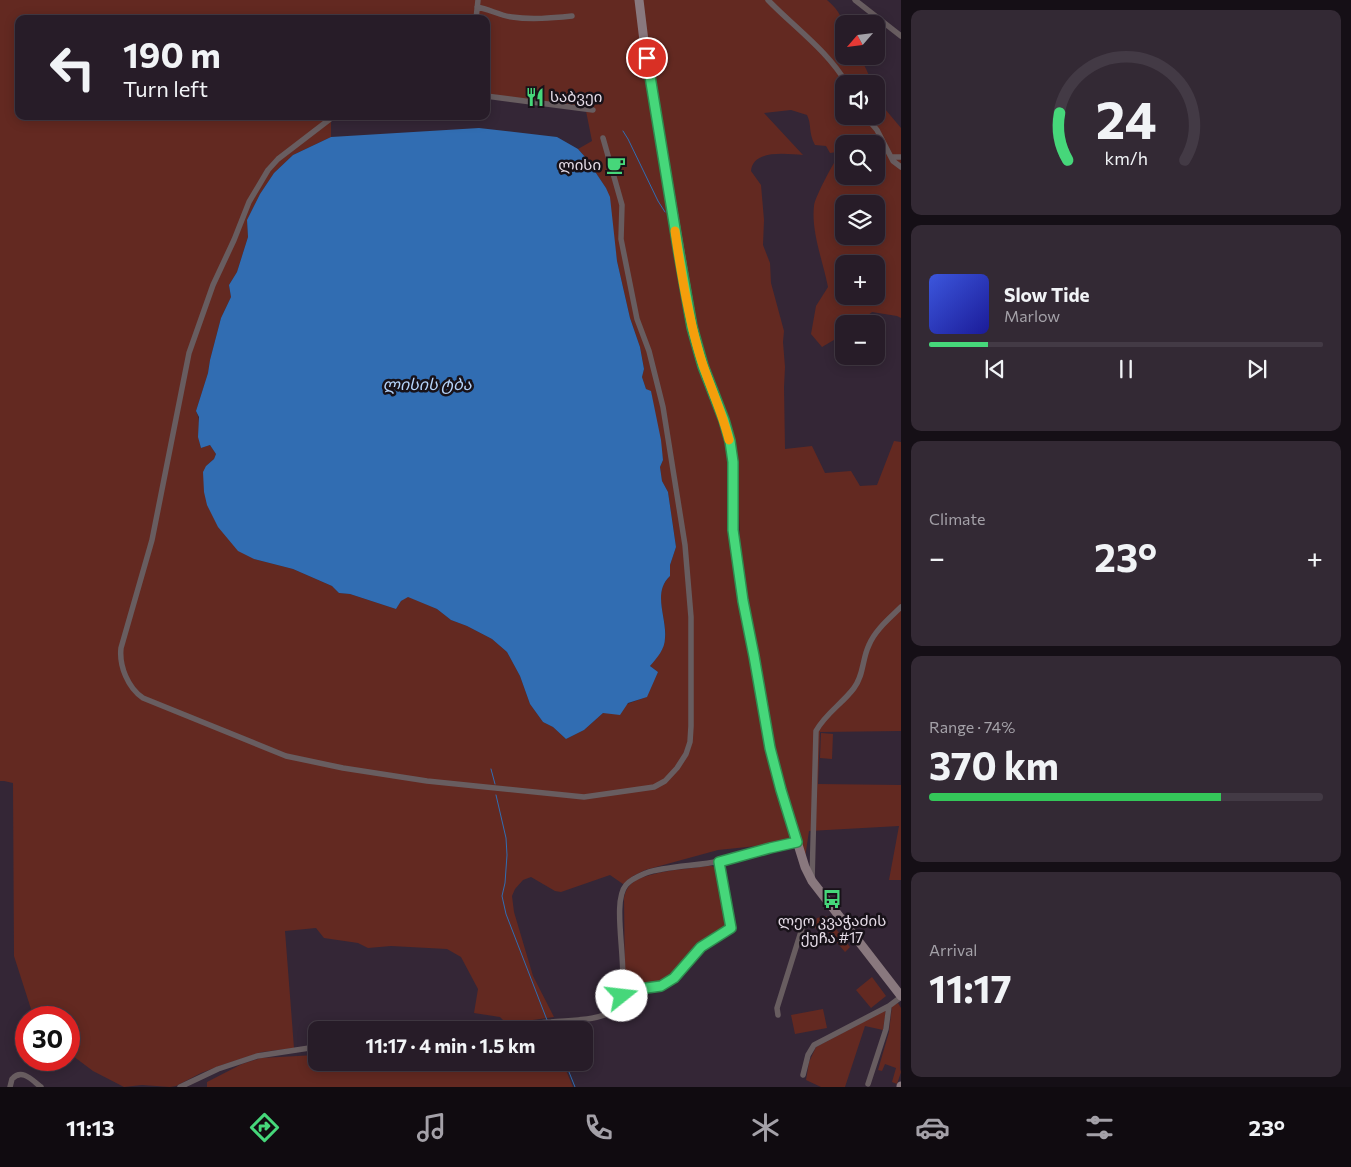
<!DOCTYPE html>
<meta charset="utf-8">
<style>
:root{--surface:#271c28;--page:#332934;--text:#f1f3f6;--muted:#a4a1a8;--line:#433a45;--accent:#46d77a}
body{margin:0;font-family:Commissioner,"Noto Sans Georgian",sans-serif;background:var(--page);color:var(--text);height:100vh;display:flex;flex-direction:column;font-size:19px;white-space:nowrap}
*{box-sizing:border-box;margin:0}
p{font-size:16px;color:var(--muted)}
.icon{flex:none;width:28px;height:28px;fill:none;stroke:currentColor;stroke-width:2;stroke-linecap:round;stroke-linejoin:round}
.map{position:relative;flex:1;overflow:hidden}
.side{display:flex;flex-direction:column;gap:10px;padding:10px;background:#150f16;width:450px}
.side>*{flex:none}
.guide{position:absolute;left:15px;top:15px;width:475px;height:105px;border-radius:10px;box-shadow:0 2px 12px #0003,0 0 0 1px var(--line);background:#271c28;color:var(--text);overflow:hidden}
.needle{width:32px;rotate:242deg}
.fabs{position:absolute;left:835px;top:15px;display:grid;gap:10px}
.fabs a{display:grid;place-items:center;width:50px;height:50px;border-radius:10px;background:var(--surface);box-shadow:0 2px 12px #0003,0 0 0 1px var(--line);font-size:25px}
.speed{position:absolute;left:15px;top:1006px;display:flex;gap:10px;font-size:25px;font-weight:700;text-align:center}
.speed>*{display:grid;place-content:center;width:65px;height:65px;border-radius:50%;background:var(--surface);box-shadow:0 2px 12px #0003,0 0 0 1px var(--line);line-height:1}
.speed .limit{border:8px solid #d22;background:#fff;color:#111}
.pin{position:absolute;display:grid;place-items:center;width:42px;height:42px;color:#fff;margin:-21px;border:2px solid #fff;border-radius:50%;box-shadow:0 1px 5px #0007}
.me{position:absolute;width:55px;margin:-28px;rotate:74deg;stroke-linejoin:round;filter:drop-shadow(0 0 4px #0008)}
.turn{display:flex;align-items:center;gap:18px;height:105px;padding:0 25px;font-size:22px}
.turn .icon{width:65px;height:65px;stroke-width:2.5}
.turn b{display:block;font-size:35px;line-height:42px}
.big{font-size:38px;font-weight:700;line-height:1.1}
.side .widget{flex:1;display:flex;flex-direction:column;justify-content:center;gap:8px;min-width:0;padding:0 18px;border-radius:10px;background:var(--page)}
.side .dial{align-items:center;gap:0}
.dial svg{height:130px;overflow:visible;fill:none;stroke:var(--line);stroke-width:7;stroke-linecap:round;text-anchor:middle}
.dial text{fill:var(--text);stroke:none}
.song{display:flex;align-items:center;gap:15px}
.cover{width:60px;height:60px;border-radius:8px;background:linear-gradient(135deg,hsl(230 70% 55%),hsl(240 70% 35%))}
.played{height:5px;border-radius:2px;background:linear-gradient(90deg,var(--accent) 15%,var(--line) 15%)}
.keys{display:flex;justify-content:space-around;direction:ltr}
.heat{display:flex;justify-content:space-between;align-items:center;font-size:28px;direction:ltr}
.charge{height:8px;border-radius:4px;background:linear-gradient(90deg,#34c759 74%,var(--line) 0)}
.trip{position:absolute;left:308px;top:1021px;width:285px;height:50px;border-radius:10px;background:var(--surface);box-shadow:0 2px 12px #0003,0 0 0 1px var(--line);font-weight:700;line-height:50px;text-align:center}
.menu{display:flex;height:80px;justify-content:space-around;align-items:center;background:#100b10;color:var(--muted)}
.menu .icon{width:35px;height:35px}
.menu .current{color:var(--accent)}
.menu b{font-size:22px;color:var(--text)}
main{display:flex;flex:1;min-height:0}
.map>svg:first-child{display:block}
</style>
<main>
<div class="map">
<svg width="901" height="1087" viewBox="0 0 901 1087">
<rect width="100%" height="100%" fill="#342636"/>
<path fill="#632921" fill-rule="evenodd" d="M 0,0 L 635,0 L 675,253 L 693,339 L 728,441 L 738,603 L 792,837 L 786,843 L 718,850 L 645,870 L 633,876 L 623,884 L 610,875 L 561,892 L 555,891 L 531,877 L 523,880 L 515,889 L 512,896 L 514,912 L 533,976 L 554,1017 L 498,1025 L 504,1021 L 500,1017 L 474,1013 L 478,989 L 461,957 L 447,949 L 391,946 L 368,948 L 358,943 L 324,938 L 316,928 L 285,931 L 294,1048 L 262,1052 L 222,1065 L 201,1073 L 176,1086 L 170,1087 L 142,1085 L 124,1087 L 93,1071 L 69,1053 L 69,1018 L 28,1018 L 26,1016 L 31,1009 L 14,956 L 13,783 L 4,781 L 0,781 ZM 19,19 L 486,19 L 486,98 L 586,111 L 592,141 L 578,149 L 586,158 L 606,188 L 617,261 L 630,318 L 640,347 L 644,369 L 642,377 L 646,389 L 651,392 L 663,460 L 660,467 L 662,481 L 668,492 L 676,547 L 670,565 L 670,576 C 651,595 668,618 665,639 C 664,650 656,658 650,666 L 658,672 L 646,697 L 603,713 L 584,730 L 566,739 L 553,727 L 543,722 L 530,704 L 520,676 L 507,652 L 492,639 L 467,626 L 451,620 L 437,609 L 407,596 L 401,601 L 396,609 L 350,594 L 339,593 L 332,586 L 293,569 L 254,559 L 206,466 L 214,459 L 216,454 L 210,445 L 201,448 C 196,433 202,423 196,411 L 208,373 L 210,360 L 221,318 L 231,297 L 229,285 L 237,272 L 248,237 L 247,220 L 260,194 L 274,173 L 293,155 L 331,137 L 331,116 L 19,116 Z
M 642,0 L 827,0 C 848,18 844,30 844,56 L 860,56 L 873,84 L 844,84 L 844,116 L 876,116 L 876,90 L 885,109 L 901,128 L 901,318 L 897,316 L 872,312 L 857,324 L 844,324 L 844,334 L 822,347 L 811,334 L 816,306 L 828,287 C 823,261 811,232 814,206 C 815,197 830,170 835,161 L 844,157 L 844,176 L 876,176 L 876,144 L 844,144 L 844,151 L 830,153 L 826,146 L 815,145 C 808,132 812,125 807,115 L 791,110 L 764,113 L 803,155 C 787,154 753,149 751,171 L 761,185 L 764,220 L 763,245 L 770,263 L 771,283 L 784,331 L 783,342 L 785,367 L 784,387 L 785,449 L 812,446 L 825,473 L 851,471 L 860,486 L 877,485 L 894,441 L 901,442 L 901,731 L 820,732 L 818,784 L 901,785 L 901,880 L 889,880 L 899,826 L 809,831 L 805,858 L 775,754 L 761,666 L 745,591 L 740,542 L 737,459 L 730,431 L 702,351 L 696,326 L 660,108 L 649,52 ZM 844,204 L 876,204 L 876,236 L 844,236 ZM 844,264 L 876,264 L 876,296 L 844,296 Z
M 821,733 L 833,734 L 832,759 L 820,758 Z
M 708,866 L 712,866 L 718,870 L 730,927 C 719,932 708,938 699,945 C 688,954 683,970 671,978 C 661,985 639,986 625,991 L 624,898 C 625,892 627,888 631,884 C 645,871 688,869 708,866 Z
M 826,916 L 850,947 L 845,952 L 825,928 L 816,929 L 815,927 L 817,918 Z
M 872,977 L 886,996 L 871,1008 L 856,990 Z
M 898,1003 L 901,1008 L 900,1069 L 901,1072 L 897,1084 L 892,1082 L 896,1068 L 885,1064 L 882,1071 L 878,1070 L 889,1032 L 892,1006 Z
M 823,1009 L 827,1028 L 795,1034 L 791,1015 Z
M 886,1010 L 883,1030 L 865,1026 L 845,1087 L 821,1087 L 806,1080 L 809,1062 L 816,1047 Z
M 316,1055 L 316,1062 L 563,1063 L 573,1087 L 207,1087 L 207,1082 L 242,1064 L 261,1058 Z"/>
<path fill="#316db2" d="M 479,128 L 557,137 L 578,149 L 586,158 L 606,188 L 610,197 L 617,261 L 630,318 L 640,347 L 644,369 L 642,377 L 646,389 L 651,391 L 661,440 L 663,460 L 660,467 L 662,481 L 668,492 L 676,547 L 670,565 L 670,576 C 652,593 667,617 665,638 C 665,649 657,658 650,666 L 658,672 L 647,697 L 628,703 L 620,715 L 603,713 L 584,730 L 566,739 L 553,727 L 543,722 L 530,704 L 520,676 L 507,652 L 492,639 L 467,626 L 451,620 L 437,609 L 408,597 L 401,601 L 396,609 L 350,594 L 339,593 L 332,586 L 293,569 L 254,559 L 238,551 L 218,527 L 207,505 L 204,492 L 203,472 L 206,466 L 214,459 L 216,454 L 210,445 L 201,448 L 198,437 L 199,417 L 196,411 L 208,373 L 210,360 L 221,318 L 231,297 L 229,285 L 237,272 L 248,237 L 247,220 L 260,194 L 274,173 L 293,155 L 331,137 Z"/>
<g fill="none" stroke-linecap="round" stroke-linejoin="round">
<path stroke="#316db2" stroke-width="1" d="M 623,131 L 628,139 L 658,201 L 665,212
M 491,769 L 495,784
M 496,795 L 506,838 L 507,855 L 505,883 L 502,896 L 506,914 L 547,1020
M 549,1024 L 551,1030
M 565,1062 L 575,1087"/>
<path stroke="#685d60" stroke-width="5.5" d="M 768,0 C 794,27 828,51 847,84
M 855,0 L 901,36
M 477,7 C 489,9 501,16 512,17 C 531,20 552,18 572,16
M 476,19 L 478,0
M 486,96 L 593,110
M 334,116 L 278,159 L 268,170 L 249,202 L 234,240 L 213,285 L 189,353 L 152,540 L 121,648 C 119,666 128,688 143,698 L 286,756 L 343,768 L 427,781 L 584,797 L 654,787 L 665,781 L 677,768 L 686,754 L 690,742 L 691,726 L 691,617 L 685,545 L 663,407 L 649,351 L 637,319 L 621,239 L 622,205 L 603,138
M 865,116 L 877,130 L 893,161 L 901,167
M 891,157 L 901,157
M 812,881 L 816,731 C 825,714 843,703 854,688 C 864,675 862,659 869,645 C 875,630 890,618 901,607
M 621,996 L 632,991 L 661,986 L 674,978 L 701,947 L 731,928 L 719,862
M 778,1015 L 777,1008 L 804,922
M 468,1030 C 496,1028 524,1024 551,1022 C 568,1020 600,1021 614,1010 C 636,990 608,906 626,885 C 631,879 639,876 646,873 C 666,866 698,866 720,861 C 746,855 771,845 797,842
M 803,1075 L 808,1055 L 814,1045 L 889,1006
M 868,1084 L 886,1029 L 889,1006 L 901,997
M 10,1087 L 12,1079 C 22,1068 32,1080 41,1087
M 180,1087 L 218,1069 L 257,1056 L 316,1047"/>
<path stroke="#89787e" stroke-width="9" d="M 639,0 L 644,41 L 693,327 L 703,366 L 724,420 L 730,441 L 733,462 L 733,530 L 743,601 L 754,656 L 770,748 L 781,790 L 805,867 L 812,881 L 901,996
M 901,1087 L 901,1086"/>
</g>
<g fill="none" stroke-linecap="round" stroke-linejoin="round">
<g stroke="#2e8c4f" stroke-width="12">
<path id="route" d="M 622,996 L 632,990 L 661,986 L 674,978 L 701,947 L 731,928 L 719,862 L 770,848 L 797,842 L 781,790 L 770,748 L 754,656 L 743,601 L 733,530 L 733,462 L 730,441 L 724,420 L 703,366 L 692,327 L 679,253 L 647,58"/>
</g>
<use href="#route" stroke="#46d77a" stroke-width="9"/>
<path stroke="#f59e0b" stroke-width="9" d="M 675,231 C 681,273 688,316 700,356 C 709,385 722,411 729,440"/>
</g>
<defs>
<g id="restaurant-bare" transform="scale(1.5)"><path d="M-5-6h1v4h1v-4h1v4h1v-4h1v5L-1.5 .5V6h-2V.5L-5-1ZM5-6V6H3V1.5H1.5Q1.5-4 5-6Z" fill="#46d77a" stroke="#181219" stroke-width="2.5" paint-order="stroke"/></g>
<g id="cafe-bare" transform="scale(1.5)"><path d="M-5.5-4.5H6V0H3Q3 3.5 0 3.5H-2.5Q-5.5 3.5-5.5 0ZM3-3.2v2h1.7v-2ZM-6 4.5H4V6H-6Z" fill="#46d77a" stroke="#181219" stroke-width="2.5" paint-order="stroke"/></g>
<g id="bus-bare" transform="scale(1.5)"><path d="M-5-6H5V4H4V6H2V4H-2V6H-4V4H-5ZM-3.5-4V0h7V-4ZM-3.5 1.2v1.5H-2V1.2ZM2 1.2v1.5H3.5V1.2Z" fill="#46d77a" stroke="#181219" stroke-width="2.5" paint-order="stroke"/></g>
</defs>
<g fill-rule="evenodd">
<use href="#restaurant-bare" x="535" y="97"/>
<use href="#cafe-bare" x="616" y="165"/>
<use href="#bus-bare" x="832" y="899"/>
</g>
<g text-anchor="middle" stroke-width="5" stroke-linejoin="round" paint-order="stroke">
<g font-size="15" fill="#e6dde8" stroke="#181219" text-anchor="start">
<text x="550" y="102">საბვეი</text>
<text x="601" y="170" text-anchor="end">ლისი</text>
<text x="832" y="926" text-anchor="middle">ლეო კვაჭაძის<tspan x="832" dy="17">ქუჩა #17</tspan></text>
</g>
<g font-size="16" font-style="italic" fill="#b6d4fa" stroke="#181219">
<text x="427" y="390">ლისის ტბა</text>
</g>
</g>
</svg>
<div class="fabs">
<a><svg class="needle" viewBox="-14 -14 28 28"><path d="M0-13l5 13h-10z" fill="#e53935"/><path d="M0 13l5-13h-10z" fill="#a4a1a8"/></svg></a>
<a><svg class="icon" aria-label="sound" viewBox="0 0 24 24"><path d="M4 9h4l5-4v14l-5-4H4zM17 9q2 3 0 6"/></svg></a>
<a><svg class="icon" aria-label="search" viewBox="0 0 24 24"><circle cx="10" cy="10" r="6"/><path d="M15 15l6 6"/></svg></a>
<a><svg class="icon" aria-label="layers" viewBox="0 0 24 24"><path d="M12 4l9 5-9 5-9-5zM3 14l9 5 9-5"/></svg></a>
<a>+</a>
<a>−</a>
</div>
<div class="speed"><div class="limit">30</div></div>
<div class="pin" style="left:647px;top:58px;background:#d93025"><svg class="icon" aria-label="arrive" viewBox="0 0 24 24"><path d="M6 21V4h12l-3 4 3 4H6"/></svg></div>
<svg class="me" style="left:622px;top:996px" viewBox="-20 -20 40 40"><circle r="19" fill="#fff"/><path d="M0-13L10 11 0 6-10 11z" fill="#46d77a"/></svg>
<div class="trip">11:17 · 4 min · 1.5 km</div>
<div class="guide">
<div class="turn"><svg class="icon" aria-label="left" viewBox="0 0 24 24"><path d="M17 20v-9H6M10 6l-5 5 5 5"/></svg><div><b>190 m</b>Turn left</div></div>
</div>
</div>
<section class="side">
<div class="widget dial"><svg viewBox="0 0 100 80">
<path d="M14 69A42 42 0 1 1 86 69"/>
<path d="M14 69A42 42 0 0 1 9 40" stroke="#46d77a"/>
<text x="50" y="56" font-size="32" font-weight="700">24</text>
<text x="50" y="72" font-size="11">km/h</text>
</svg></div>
<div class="widget">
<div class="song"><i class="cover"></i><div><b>Slow Tide</b><p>Marlow</p></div></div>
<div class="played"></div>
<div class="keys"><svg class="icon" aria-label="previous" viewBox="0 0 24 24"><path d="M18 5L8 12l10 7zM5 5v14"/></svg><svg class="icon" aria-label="pause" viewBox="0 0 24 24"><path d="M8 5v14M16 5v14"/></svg><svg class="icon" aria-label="next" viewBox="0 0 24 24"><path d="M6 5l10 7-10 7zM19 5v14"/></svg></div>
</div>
<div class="widget"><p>Climate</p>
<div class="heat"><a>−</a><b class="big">23°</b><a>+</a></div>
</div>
<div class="widget"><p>Range · 74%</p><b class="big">370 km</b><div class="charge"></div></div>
<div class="widget"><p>Arrival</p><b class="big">11:17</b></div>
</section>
</main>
<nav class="menu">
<b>11:13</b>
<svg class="icon current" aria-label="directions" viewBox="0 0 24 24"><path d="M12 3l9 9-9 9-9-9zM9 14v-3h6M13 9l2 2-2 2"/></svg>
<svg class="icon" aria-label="music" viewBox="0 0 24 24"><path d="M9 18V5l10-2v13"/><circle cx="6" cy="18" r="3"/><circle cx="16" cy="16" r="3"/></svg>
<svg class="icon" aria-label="phone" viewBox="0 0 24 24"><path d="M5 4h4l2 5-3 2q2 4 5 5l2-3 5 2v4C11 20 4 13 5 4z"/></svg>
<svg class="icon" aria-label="climate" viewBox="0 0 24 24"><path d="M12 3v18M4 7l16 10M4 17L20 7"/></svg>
<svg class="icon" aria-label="car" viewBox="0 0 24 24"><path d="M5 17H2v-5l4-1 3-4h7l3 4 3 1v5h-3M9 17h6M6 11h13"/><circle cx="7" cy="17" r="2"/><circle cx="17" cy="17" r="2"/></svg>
<svg class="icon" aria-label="filters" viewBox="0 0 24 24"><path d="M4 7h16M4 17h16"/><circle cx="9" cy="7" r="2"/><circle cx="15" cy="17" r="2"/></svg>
<b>23°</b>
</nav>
